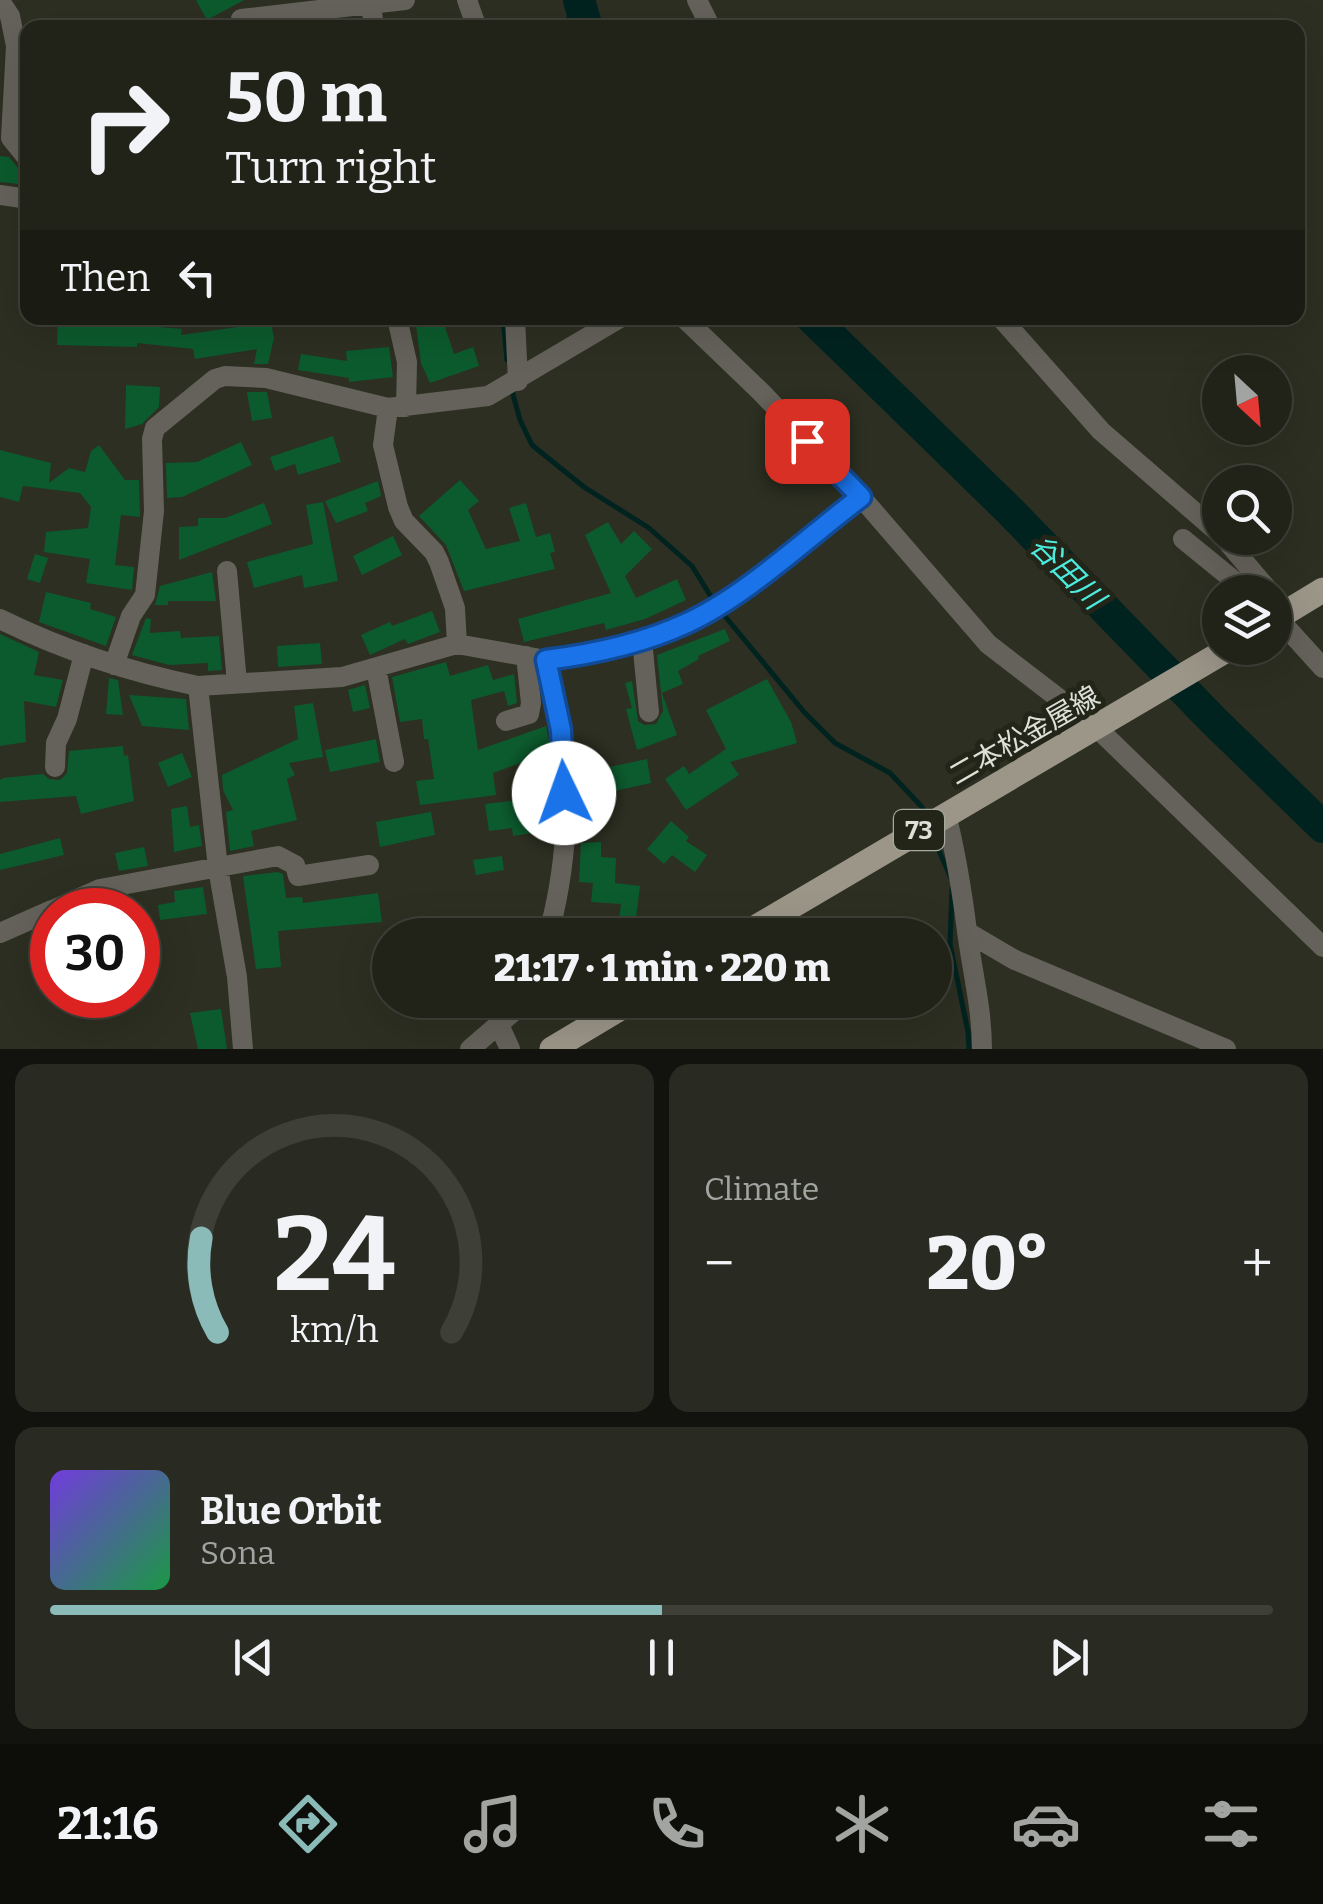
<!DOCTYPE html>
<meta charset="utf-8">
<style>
:root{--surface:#212319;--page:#292b22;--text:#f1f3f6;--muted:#a2a4a2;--line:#3e4038;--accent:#8bbbb9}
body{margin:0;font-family:Bitter,"Noto Sans JP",serif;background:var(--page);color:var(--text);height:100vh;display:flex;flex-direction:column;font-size:38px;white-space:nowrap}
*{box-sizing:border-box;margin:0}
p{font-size:32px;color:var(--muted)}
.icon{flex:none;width:55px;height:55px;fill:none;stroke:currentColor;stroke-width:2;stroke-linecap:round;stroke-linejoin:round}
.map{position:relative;height:1049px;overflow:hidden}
.details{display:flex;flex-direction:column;gap:15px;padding:15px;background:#12130e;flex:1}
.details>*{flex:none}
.hud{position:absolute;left:20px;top:20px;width:1285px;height:305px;border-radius:20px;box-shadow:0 10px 40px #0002,0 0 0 2px var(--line);background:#212319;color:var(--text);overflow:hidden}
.needle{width:65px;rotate:154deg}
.fabs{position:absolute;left:1202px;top:355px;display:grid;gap:20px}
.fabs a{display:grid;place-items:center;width:90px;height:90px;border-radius:50%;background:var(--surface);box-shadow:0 10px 40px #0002,0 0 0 2px var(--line);font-size:50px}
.speed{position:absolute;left:30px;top:888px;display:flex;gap:20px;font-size:50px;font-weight:700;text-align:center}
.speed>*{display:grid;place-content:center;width:130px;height:130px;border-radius:50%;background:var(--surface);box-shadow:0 10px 40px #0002,0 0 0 2px var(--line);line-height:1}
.speed .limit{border:15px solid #d22;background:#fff;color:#111}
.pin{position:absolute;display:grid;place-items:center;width:85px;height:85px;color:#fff;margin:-42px;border-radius:20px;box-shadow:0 5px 15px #0006}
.me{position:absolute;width:110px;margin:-55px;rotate:357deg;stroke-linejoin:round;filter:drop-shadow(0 0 8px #0008)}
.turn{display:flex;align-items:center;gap:35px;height:210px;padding:0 40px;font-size:45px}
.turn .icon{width:130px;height:130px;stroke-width:2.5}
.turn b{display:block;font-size:70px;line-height:85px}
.then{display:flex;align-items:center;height:95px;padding:0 40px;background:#0003;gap:20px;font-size:38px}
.big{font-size:75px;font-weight:800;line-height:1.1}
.details .widget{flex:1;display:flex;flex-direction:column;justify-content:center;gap:15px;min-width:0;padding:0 35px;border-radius:20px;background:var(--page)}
.details .dial{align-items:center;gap:0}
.dial svg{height:260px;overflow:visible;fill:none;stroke:var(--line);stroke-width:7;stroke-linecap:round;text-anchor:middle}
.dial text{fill:var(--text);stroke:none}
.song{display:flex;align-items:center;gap:30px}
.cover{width:120px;height:120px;border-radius:15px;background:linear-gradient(135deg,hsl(260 70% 55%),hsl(140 70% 35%))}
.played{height:10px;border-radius:5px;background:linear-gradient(90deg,var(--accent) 50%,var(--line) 50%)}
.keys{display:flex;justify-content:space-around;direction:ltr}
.heat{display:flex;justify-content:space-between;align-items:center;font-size:55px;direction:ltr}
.details .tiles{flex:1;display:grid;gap:15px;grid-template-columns:1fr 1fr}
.widget:last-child{grid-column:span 2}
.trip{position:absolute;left:372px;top:918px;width:580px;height:100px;border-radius:50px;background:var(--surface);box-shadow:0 10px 40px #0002,0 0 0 2px var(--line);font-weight:800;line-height:100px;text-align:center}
.tab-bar{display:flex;height:160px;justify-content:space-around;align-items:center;background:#0d0e0a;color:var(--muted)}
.tab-bar .icon{width:70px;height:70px}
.tab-bar .active{color:var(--accent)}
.tab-bar b{font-size:45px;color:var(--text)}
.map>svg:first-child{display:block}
</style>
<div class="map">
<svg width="1323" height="1049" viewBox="0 0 1323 1049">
<rect width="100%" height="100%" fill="#2c2f21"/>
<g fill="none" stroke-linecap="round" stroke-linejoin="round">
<path stroke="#002320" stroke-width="5" d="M 547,28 L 583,13
M 503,318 L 507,360
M 512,391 L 520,420 L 532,445 L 584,487 L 649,528 L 692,566 L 713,600
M 719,609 L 805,713 L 835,743 L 890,773 L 922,807 L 926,818
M 931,833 L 951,878
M 952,889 L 950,944 L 968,1032 L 969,1049"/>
<path stroke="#002320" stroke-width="32" d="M 579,0 L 587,28
M 812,318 L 1010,511 L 1213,720 L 1323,827"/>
</g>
<path fill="#0c5b2e" d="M 196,0 L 244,0 L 207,20 Z
M 0,156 L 9,157 L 18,168 L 28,172 L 28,185 L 0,182 Z
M 58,318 L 148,318 L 148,326 L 182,329 L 181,335 L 238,327 L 236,318 L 270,318 L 274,338 L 268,364 L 254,364 L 257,349 L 195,359 L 193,349 L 137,343 L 137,347 L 57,345 Z
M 415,318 L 442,318 L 454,354 L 473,347 L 479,366 L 430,383 L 421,363 Z
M 389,347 L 393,377 L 349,382 L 349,378 L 298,370 L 301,354 L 347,361 L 346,351 Z
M 126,385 L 160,387 L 159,407 L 142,424 L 125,429 Z
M 247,392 L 267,392 L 272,418 L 252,421 Z
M 333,436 L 341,462 L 298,475 L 295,464 L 275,471 L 270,457 Z
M 241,442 L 252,465 L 182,497 L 167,498 L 166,463 L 197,462 Z
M 99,445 L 125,480 L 139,480 L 140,517 L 121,515 L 115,565 L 134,567 L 132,590 L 86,583 L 90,559 L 44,552 L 46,532 L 88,528 L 91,507 L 80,493 L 23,486 L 19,502 L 0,497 L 0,450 L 51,463 L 49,483 L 69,468 L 85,472 L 91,451 Z
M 460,480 L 479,501 L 468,510 L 486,549 L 520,541 L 509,508 L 526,503 L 536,537 L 550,533 L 555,552 L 550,553 L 555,569 L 464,591 L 446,545 L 419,516 Z
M 378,481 L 381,496 L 365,503 L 368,511 L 336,523 L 325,501 Z
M 323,502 L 338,581 L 304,588 L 302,575 L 254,588 L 247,562 L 313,544 L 306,505 Z
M 264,503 L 272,524 L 179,560 L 179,527 L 198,526 L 198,518 L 225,518 Z
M 608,522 L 621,544 L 634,531 L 652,549 L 625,576 L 636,598 L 677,579 L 686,600 L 645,619 L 606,630 L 604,623 L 524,642 L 518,619 L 611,593 L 585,535 Z
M 393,536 L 402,555 L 362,575 L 353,556 Z
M 35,554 L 48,558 L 40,583 L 27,579 Z
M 212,572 L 216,601 L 168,601 L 168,605 L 155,605 L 160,586 Z
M 46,592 L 91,603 L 90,609 L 116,617 L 106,646 L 39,622 Z
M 432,611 L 440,632 L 408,644 L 405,639 L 370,655 L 361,635 L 390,622 L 392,626 Z
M 146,618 L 151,619 L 150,633 L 180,631 L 181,638 L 219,636 L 222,670 L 208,671 L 208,663 L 169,665 L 132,655 Z
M 725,629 L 730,641 L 698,656 L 699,659 L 678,671 L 683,684 L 662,693 L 677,735 L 637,750 L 626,709 L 632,708 L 625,683 L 632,681 L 638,721 L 644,725 L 656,724 L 663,711 L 657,655 Z
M 0,634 L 39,652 L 34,675 L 63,680 L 56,707 L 24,701 L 26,742 L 0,746 Z
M 320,643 L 322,664 L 278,667 L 277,646 Z
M 446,662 L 450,676 L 488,665 L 493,680 L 514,674 L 517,703 L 508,706 L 504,691 L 471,700 L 478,750 L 546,726 L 551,752 L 493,773 L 496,795 L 420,805 L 416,781 L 434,779 L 428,739 L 424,739 L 422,719 L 400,722 L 392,677 Z
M 109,678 L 118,680 L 123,715 L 106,714 Z
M 767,679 L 791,722 L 797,743 L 730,762 L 739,775 L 686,810 L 665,779 L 684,766 L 689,774 L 726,749 L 706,710 Z
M 365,685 L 370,708 L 353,712 L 348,690 Z
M 129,695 L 186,699 L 189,730 L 142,726 Z
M 313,703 L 323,757 L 289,763 L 295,775 L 287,779 L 297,820 L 251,831 L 254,846 L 230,851 L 226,812 L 233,810 L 223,790 L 222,775 L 298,739 L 294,706 Z
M 376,739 L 380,762 L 330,772 L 325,750 Z
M 123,746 L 124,756 L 128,755 L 134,801 L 81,814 L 76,796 L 0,802 L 0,780 L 3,778 L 43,774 L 49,779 L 60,780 L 67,773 L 69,751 Z
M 182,753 L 192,777 L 168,787 L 158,763 Z
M 647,759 L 651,783 L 605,793 L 600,769 Z
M 527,799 L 529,810 L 545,808 L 547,826 L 531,828 L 532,833 L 513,836 L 512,828 L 489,831 L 485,804 Z
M 187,806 L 190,827 L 199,825 L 202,846 L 174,852 L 171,809 Z
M 431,812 L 435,835 L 380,847 L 376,822 Z
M 671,821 L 689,837 L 686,841 L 707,855 L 695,872 L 672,855 L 664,864 L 647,849 Z
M 60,838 L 64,855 L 0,870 L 0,854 Z
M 601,842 L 601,857 L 616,858 L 615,883 L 640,886 L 634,935 L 617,935 L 621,904 L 591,902 L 593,883 L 579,882 L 581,843 Z
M 144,847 L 148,866 L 119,871 L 115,853 Z
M 502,856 L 504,870 L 476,875 L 473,860 Z
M 278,872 L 283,874 L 286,898 L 302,897 L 303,903 L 378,893 L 382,922 L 278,931 L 281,967 L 256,969 L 243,876 Z
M 203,887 L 207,914 L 160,920 L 158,905 L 175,902 L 174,891 Z
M 221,1009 L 227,1049 L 198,1049 L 190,1013 Z"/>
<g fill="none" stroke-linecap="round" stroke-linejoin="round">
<path stroke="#65625b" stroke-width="20" d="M 467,0 L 477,28
M 697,0 L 711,28
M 0,1 L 10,16 L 16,46 L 11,138 L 28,159
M 371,4 L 374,28
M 241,19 L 405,0
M 0,195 L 28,199
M 397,318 L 407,362 L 406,407
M 515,318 L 518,381
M 684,318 L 761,392 L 861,497 L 988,644 L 1096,727 L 1323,947
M 1001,318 L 1101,431 L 1220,534
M 388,408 L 383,445 L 398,507 L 404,521 L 434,552 L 439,562 L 455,608 L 457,644
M 1224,538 L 1270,592
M 1183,539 L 1248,592
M 227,571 L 237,683
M 1275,615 L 1323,668
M 0,619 C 63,650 129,672 198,686
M 642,640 L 649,712
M 546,660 C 550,683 556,705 561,728 C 573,787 565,877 548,935
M 114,665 L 131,616 L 145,595 L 154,511 L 152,439 L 155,428 L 215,379 L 225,376 L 266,378 L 388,408 L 488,396 L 620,318
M 376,668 L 394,762
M 506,721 L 529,714 L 531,703 L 526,656
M 55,767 L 56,743 L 67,719 L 84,654
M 946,814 C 956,854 962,891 967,931 C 972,971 982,1008 982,1049
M 53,910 L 100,889 L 278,856 L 295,865 L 298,876 L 369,865
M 967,932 L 1015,960 L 1226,1049
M 0,933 L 52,910
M 500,1027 L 510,1049
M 243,1049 L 237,977 L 218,868 L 198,686 L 342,677 L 457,644 L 546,660 L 642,640 L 688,623 L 727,600 L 861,497
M 470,1049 L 527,1000"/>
<path stroke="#9c9689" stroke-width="25" d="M 1275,619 L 1323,590
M 743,935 L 1230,648
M 552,1049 L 634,1000"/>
</g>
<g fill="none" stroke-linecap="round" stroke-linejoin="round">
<g stroke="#114b97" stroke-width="25">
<path id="route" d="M 564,793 L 561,730 L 546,660 C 594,654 644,643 687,623 C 746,596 808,537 861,497 L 807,441"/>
</g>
<use href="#route" stroke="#1a73e8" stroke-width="18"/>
</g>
<g text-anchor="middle" stroke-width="10" stroke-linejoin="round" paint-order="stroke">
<rect fill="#222518" stroke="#a6a99e" stroke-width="2.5" x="894" y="810" width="50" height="40" rx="8"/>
<g font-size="25" font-weight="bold" fill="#dee1d8">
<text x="919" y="839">73</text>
</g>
<g font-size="28" fill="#dee1d8" stroke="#222518">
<text transform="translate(1024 735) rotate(-30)" y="10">二本松金屋線</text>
</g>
<g font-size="30" font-style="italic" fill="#4becdd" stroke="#222518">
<text transform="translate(1067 572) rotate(45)" y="10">谷田川</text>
</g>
</g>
</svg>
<div class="fabs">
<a><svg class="needle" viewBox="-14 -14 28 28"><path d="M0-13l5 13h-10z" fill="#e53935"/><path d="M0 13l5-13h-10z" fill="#a2a4a2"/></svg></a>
<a><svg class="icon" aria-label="search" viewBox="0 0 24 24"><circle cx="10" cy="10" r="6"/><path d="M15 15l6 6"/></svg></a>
<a><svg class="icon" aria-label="layers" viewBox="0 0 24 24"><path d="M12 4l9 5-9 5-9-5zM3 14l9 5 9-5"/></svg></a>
</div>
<div class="speed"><div class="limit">30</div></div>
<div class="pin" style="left:807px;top:441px;background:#d93025"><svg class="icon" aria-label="arrive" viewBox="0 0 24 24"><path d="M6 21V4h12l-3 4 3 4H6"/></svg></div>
<svg class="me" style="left:564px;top:793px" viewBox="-20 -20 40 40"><circle r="19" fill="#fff"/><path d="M0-13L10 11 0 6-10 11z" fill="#1a73e8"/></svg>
<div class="trip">21:17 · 1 min · 220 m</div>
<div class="hud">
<div class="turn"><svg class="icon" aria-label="right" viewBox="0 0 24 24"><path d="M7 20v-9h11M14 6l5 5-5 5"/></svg><div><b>50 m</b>Turn right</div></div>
<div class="then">Then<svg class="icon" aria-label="left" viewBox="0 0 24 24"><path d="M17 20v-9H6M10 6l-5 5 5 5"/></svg></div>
</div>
</div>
<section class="details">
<div class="tiles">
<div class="widget dial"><svg viewBox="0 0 100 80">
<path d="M14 69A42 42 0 1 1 86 69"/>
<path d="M14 69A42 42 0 0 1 9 40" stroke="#8bbbb9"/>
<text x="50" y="56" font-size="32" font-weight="700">24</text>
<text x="50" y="72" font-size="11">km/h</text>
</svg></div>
<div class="widget"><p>Climate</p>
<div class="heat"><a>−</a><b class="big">20°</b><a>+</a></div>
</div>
<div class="widget">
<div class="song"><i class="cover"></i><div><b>Blue Orbit</b><p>Sona</p></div></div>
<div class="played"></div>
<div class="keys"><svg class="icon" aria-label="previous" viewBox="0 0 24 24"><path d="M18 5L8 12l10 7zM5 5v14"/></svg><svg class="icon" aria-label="pause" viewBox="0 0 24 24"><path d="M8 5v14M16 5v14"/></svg><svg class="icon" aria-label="next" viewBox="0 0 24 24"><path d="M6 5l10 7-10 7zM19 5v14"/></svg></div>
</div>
</div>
</section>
<nav class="tab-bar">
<b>21:16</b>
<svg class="icon active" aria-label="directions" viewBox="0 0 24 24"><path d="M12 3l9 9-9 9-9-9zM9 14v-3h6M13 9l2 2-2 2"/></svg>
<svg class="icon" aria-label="music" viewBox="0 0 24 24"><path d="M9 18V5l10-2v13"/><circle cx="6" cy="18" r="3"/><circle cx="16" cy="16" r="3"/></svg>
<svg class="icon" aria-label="phone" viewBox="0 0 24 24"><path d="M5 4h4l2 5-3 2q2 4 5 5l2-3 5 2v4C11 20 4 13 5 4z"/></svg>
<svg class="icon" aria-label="climate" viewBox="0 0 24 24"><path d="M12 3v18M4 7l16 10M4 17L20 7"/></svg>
<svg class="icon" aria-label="car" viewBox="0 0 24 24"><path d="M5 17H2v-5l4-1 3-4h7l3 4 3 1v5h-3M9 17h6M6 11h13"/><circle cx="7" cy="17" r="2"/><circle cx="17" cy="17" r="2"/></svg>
<svg class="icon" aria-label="filters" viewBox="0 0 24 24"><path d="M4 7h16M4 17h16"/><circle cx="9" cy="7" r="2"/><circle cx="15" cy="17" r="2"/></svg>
</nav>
